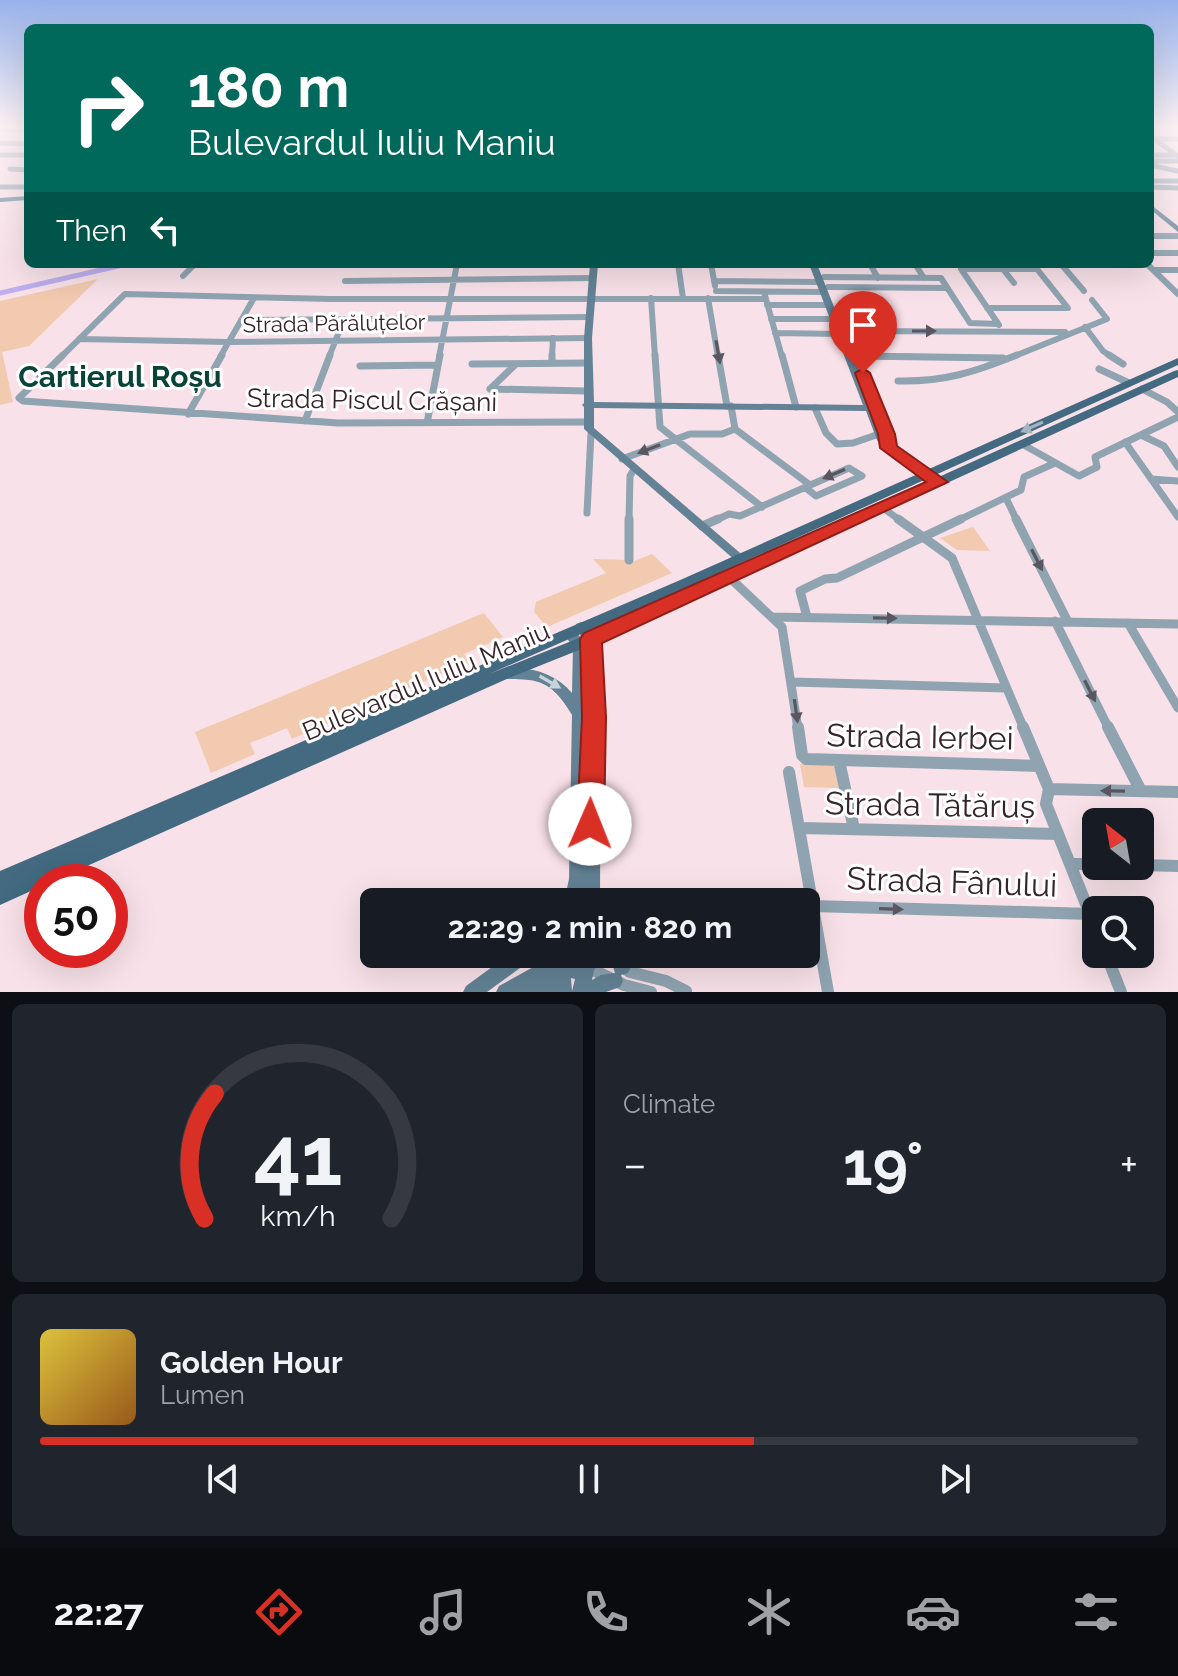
<!DOCTYPE html>
<meta charset="utf-8">
<style>
:root{--surface:#171b24;--page:#20242c;--text:#f1f3f6;--muted:#9ea1a6;--line:#363941;--accent:#d93025}
body{margin:0;font-family:Raleway,sans-serif;background:var(--page);color:var(--text);height:100vh;display:flex;flex-direction:column;font-size:30px;white-space:nowrap}
*{box-sizing:border-box;margin:0}
p{font-size:26px;color:var(--muted)}
.icon{flex:none;width:44px;height:44px;fill:none;stroke:currentColor;stroke-width:2;stroke-linecap:round;stroke-linejoin:round}
.map{position:relative;height:992px;overflow:hidden}
.drawer{display:flex;flex-direction:column;gap:12px;padding:12px;background:#0d0f14;flex:1}
.drawer>*{flex:none}
.hud{position:absolute;left:24px;top:24px;width:1130px;height:244px;border-radius:12px;box-shadow:0 8px 32px #0002;background:#00695c;color:#fff;overflow:hidden}
.needle{width:52px;rotate:329deg}
.buttons{position:absolute;left:1082px;top:808px;display:grid;gap:16px}
.buttons a{display:grid;place-items:center;width:72px;height:72px;border-radius:12px;background:var(--surface);box-shadow:0 8px 32px #0002;font-size:40px}
.speed{position:absolute;left:24px;top:864px;display:flex;gap:16px;font-size:40px;font-weight:700;text-align:center}
.speed>*{display:grid;place-content:center;width:104px;height:104px;border-radius:50%;background:var(--surface);box-shadow:0 8px 32px #0002;line-height:1}
.speed .limit{border:12px solid #d22;background:#fff;color:#111}
.pin{position:absolute;display:grid;place-items:center;width:68px;height:68px;color:#fff;margin:-82px -34px;border-radius:50% 50% 50% 0;rotate:-45deg;box-shadow:0 0 8px #0007}
.pin .icon{rotate:45deg}
.me{position:absolute;width:88px;margin:-44px;rotate:1deg;stroke-linejoin:round;filter:drop-shadow(0 0 6px #0008)}
.turn{display:flex;align-items:center;gap:28px;height:168px;padding:0 32px;font-size:36px}
.turn .icon{width:104px;height:104px;stroke-width:2.5}
.turn b{display:block;font-size:56px;line-height:68px}
.then{display:flex;align-items:center;height:76px;padding:0 32px;background:#0003;gap:16px;font-size:30px}
.big{font-size:60px;font-weight:700;line-height:1.1}
.drawer .tile{flex:1;display:flex;flex-direction:column;justify-content:center;gap:12px;min-width:0;padding:0 28px;border-radius:12px;background:var(--page)}
.drawer .dial{align-items:center;gap:0}
.dial svg{height:208px;overflow:visible;fill:none;stroke:var(--line);stroke-width:7;stroke-linecap:round;text-anchor:middle}
.dial text{fill:var(--text);stroke:none}
.song{display:flex;align-items:center;gap:24px}
.cover{width:96px;height:96px;border-radius:12px;background:linear-gradient(135deg,hsl(50 70% 55%),hsl(30 70% 35%))}
.played{height:8px;border-radius:4px;background:linear-gradient(90deg,var(--accent) 65%,var(--line) 65%)}
.keys{display:flex;justify-content:space-around;direction:ltr}
.heat{display:flex;justify-content:space-between;align-items:center;font-size:44px;direction:ltr}
.drawer .tiles{flex:1;display:grid;gap:12px;grid-template-columns:1fr 1fr}
.tile:last-child{grid-column:span 2}
.trip{position:absolute;left:360px;top:888px;width:460px;height:80px;border-radius:12px;background:var(--surface);box-shadow:0 8px 32px #0002;font-weight:700;line-height:80px;text-align:center}
.tabs{display:flex;height:128px;justify-content:space-around;align-items:center;background:#090b0e;color:var(--muted)}
.tabs .icon{width:56px;height:56px}
.tabs .current{color:var(--accent)}
.tabs b{font-size:36px;color:var(--text)}
.map>svg:first-child{display:block}
</style>
<div class="map">
<svg width="1178" height="992" viewBox="0 0 1178 992">
<rect width="100%" height="100%" fill="#f8e1e8"/>
<path fill="#f1cab0" d="M 98,279 L 29,346 L 2,352 L 13,402 L 0,405 L 0,301 Z
M 973,527 L 990,551 L 957,550 L 940,538 Z
M 652,554 L 672,573 L 547,627 L 534,612 L 536,602 L 606,573 L 593,559 L 626,560 L 627,564 Z
M 484,613 L 503,637 L 464,654 L 469,662 L 292,739 L 287,728 L 250,743 L 255,754 L 211,773 L 195,732 Z
M 800,764 L 833,764 L 839,788 L 804,787 Z"/>
<g fill="none" stroke-linecap="round" stroke-linejoin="round">
<path stroke="#bdaeed" stroke-width="5" d="M 0,293 L 127,264"/>
<path stroke="#8fa3b0" stroke-width="5" d="M 0,129 L 28,130
M 1150,136 L 1178,156
M 1155,139 L 1178,139
M 0,143 L 28,144
M 0,155 L 26,155
M 1150,155 L 1177,155
M 1150,161 L 1178,161
M 1150,165 L 1178,171
M 10,169 L 28,170
M 1150,181 L 1178,181
M 0,187 L 28,187
M 1150,187 L 1178,188"/>
<path stroke="#8fa3b0" stroke-width="6" d="M 1152,236 L 1178,236
M 1150,253 L 1178,253
M 678,264 L 683,298
M 711,264 L 715,286
M 870,264 L 878,278
M 915,264 L 924,278
M 1061,264 L 1084,291
M 1147,264 L 1178,294
M 1002,268 L 1014,283
M 961,269 L 999,325
M 961,269 L 1037,269
M 1154,270 L 1178,270
M 183,276 L 195,264
M 824,277 L 941,278 L 970,323 L 998,324
M 345,281 L 593,278
M 714,281 L 820,282
M 828,287 L 947,288
M 716,291 L 824,292
M 764,292 L 782,357
M 651,298 L 655,357
M 708,298 L 718,357
M 767,305 L 829,305
M 987,308 L 1068,308 L 1033,264
M 771,319 L 835,319
M 241,320 L 589,317
M 1085,327 L 1103,351 L 1112,357
M 846,331 L 1065,332
M 775,333 L 840,334
M 79,339 L 228,342 L 588,338
M 856,356 L 934,357
M 61,357 L 125,294 L 331,299 L 765,299
M 220,357 L 254,298
M 329,357 L 344,319
M 439,357 L 457,264
M 552,357 L 553,338
M 1012,357 L 1107,319 L 1092,300"/>
<path stroke="#8fa3b0" stroke-width="7" d="M 63,355 L 19,398 L 23,401 L 338,423 L 587,422
M 655,355 L 660,427 L 762,507
M 718,355 L 727,406
M 782,355 L 796,407
M 1109,355 L 1123,364
M 856,356 L 1003,358
M 552,363 L 552,355
M 472,364 L 588,363
M 360,366 L 438,365
M 1099,369 L 1129,383
M 898,381 C 944,382 975,372 1017,355
M 490,389 L 587,391
M 490,389 L 516,364
M 1142,389 L 1167,402 L 1178,412
M 731,406 L 735,429 L 810,485
M 815,408 L 826,433 L 837,444 L 853,443 L 879,434
M 188,414 L 222,355
M 305,421 L 330,355
M 427,423 L 440,355
M 1141,435 L 1164,446 L 1178,467
M 1125,442 L 1178,517
M 1022,444 L 1079,476 L 1097,467 L 1095,457 L 1178,417
M 622,459 L 690,434 L 722,434 L 735,429
M 1151,479 L 1178,481
M 1006,498 L 1017,521
M 883,508 L 901,521
M 587,513 L 591,433
M 629,521 L 630,476 L 634,469
M 714,521 L 729,514 L 740,516 L 849,468 L 862,476 L 816,496 L 806,488
M 957,521 L 1021,490 L 1024,477 L 1055,463"/>
<path stroke="#8fa3b0" stroke-width="9" d="M 898,519 L 952,558 L 1024,729
M 1016,519 L 1068,622
M 702,526 L 718,519
M 629,560 L 629,519
M 729,577 L 782,627 L 798,729
M 772,617 L 1178,624
M 807,617 L 800,591 L 825,579 L 837,578 L 961,519
M 1055,621 L 1109,729
M 1128,623 L 1178,708
M 792,682 L 1006,688"/>
<path stroke="#8fa3b0" stroke-width="12" d="M 798,727 L 802,755 L 806,759 L 1039,766
M 1023,727 L 1049,789 L 1046,804 L 1096,929
M 1108,727 L 1141,791
M 839,761 L 854,829
M 789,772 L 828,992
M 1049,789 L 1178,792
M 800,828 L 1058,834
M 1070,864 L 1096,864
M 1140,865 L 1178,866
M 813,906 L 1090,914
M 604,954 L 630,972 L 666,981 L 686,991
M 1106,954 L 1121,992
M 587,967 L 624,985 L 651,992"/>
<path fill="#638295" fill-rule="evenodd" d="M 28,196 L 28,200 L 0,202 L 0,198 Z
M 1150,204 L 1178,226 L 1178,232 L 1150,209 Z
M 590,264 L 598,264 L 592,338 L 594,402 L 863,405 L 809,264 L 817,264 L 873,405 L 880,406 L 882,408 L 875,411 L 887,439 L 898,452 L 944,482 L 939,485 L 935,484 L 890,456 L 877,440 L 866,411 L 594,408 L 594,428 L 746,558 L 740,562 L 736,561 L 584,429 L 584,407 L 582,405 L 584,403 L 584,338 Z
M 581,622 L 586,624 L 601,646 L 600,902 L 582,902 L 583,895 L 582,902 L 564,902 L 569,879 L 572,715 C 562,698 550,682 529,680 C 520,679 512,680 503,678 L 501,674 L 503,670 C 529,665 555,673 572,693 L 573,647 L 566,637 L 568,634 L 578,634 L 587,646 L 586,703 L 587,646 L 575,627 L 576,624 Z
M 510,954 L 534,954 L 531,960 L 487,992 L 463,992 L 466,986 Z
M 544,954 L 563,954 L 566,959 C 574,963 580,961 585,954 L 604,954 L 594,970 L 592,980 L 601,975 L 615,973 L 609,954 L 627,954 L 631,967 L 628,973 L 621,975 L 623,981 L 620,987 L 606,992 L 496,992 L 499,986 L 546,960 ZM 571,978 L 575,979 L 572,991 Z"/>
<path fill="#436a81" fill-rule="evenodd" d="M 1178,358 L 1178,365 L 688,587 L 489,674 L 599,630 L 1174,371 L 1178,370 L 1178,377 L 609,638 L 509,678 L 51,882 L 42,882 L 42,886 L 0,905 L 0,871 L 678,581 Z"/>
</g>
<defs><path id="oneway-solid" d="M-6-.8H1V-3.2L6.5 0L1 3.2V.8H-6Z" transform="scale(2)"/></defs>
<g fill="#5a5660">
<use href="#oneway-solid" transform="translate(924 331)"/>
<use href="#oneway-solid" transform="translate(718 352) rotate(80)"/>
<use href="#oneway-solid" transform="translate(649 449) rotate(159)"/>
<use href="#oneway-solid" transform="translate(834 474) rotate(157)"/>
<use href="#oneway-solid" transform="translate(1037 560) rotate(63)"/>
<use href="#oneway-solid" transform="translate(885 618) rotate(1)"/>
<use href="#oneway-solid" transform="translate(1090 691) rotate(63)"/>
<use href="#oneway-solid" transform="translate(796 711) rotate(82)"/>
<use href="#oneway-solid" transform="translate(1113 791) rotate(-179)"/>
<use href="#oneway-solid" transform="translate(891 909) rotate(2)"/>
</g>
<use fill="#a1b4c0" href="#oneway-solid" transform="translate(1032 427) rotate(156)"/>
<use fill="#c8d3da" href="#oneway-solid" transform="translate(550 682) rotate(30)"/>
<linearGradient id="sky" x2="0" y2="1"><stop stop-color="#97b2ea"/><stop offset="0.48" stop-color="#fcf2f5"/><stop offset="1" stop-color="#fcf2f5" stop-opacity="0"/></linearGradient>
<rect width="1178" height="265" fill="url(#sky)"/>
<path fill="#d93025" stroke="#8d1f18" stroke-width="2" d="M 863,368 L 870,373 L 895,434 L 897,446 L 948,482 L 602,643 L 606,717 L 604,824 L 600,832 L 590,835 L 581,832 L 577,824 L 582,717 L 580,639 L 584,633 L 926,482 L 880,448 L 878,434 L 855,373 Z"/>
<g text-anchor="middle" stroke-width="6" stroke-linejoin="round" paint-order="stroke">
<g font-size="22" fill="#37232a" stroke="#fff">
<text transform="translate(334 323) rotate(-1)" y="8">Strada Părăluțelor</text>
</g>
<g font-size="26" fill="#37232a" stroke="#fff">
<text transform="translate(372 400) rotate(1)" y="9">Strada Piscul Crășani</text>
<text transform="translate(426 681) rotate(-23)" y="9">Bulevardul Iuliu Maniu</text>
</g>
<g font-size="30" font-weight="bold" fill="#0a4438" stroke="#fff">
<text x="120" y="387">Cartierul Roșu</text>
</g>
<g font-size="32" fill="#37232a" stroke="#fff">
<text transform="translate(920 737) rotate(1)" y="11">Strada Ierbei</text>
<text transform="translate(930 805) rotate(1)" y="11">Strada Tătăruș</text>
<text transform="translate(952 882) rotate(2)" y="11">Strada Fânului</text>
</g>
</g>
</svg>
<div class="buttons">
<a><svg class="needle" viewBox="-14 -14 28 28"><path d="M0-13l5 13h-10z" fill="#e53935"/><path d="M0 13l5-13h-10z" fill="#9ea1a6"/></svg></a>
<a><svg class="icon" aria-label="search" viewBox="0 0 24 24"><circle cx="10" cy="10" r="6"/><path d="M15 15l6 6"/></svg></a>
</div>
<div class="speed"><div class="limit">50</div></div>
<div class="pin" style="left:863px;top:373px;background:#d93025"><svg class="icon" aria-label="arrive" viewBox="0 0 24 24"><path d="M6 21V4h12l-3 4 3 4H6"/></svg></div>
<svg class="me" style="left:590px;top:824px" viewBox="-20 -20 40 40"><circle r="19" fill="#fff"/><path d="M0-13L10 11 0 6-10 11z" fill="#d93025"/></svg>
<div class="trip">22:29 · 2 min · 820 m</div>
<div class="hud">
<div class="turn"><svg class="icon" aria-label="right" viewBox="0 0 24 24"><path d="M7 20v-9h11M14 6l5 5-5 5"/></svg><div><b>180 m</b>Bulevardul Iuliu Maniu</div></div>
<div class="then">Then<svg class="icon" aria-label="left" viewBox="0 0 24 24"><path d="M17 20v-9H6M10 6l-5 5 5 5"/></svg></div>
</div>
</div>
<section class="drawer">
<div class="tiles">
<div class="tile dial"><svg viewBox="0 0 100 80">
<path d="M14 69A42 42 0 1 1 86 69"/>
<path d="M14 69A42 42 0 0 1 18 21" stroke="#d93025"/>
<text x="50" y="56" font-size="32" font-weight="700">41</text>
<text x="50" y="72" font-size="11">km/h</text>
</svg></div>
<div class="tile"><p>Climate</p>
<div class="heat"><a>−</a><b class="big">19°</b><a>+</a></div>
</div>
<div class="tile">
<div class="song"><i class="cover"></i><div><b>Golden Hour</b><p>Lumen</p></div></div>
<div class="played"></div>
<div class="keys"><svg class="icon" aria-label="previous" viewBox="0 0 24 24"><path d="M18 5L8 12l10 7zM5 5v14"/></svg><svg class="icon" aria-label="pause" viewBox="0 0 24 24"><path d="M8 5v14M16 5v14"/></svg><svg class="icon" aria-label="next" viewBox="0 0 24 24"><path d="M6 5l10 7-10 7zM19 5v14"/></svg></div>
</div>
</div>
</section>
<nav class="tabs">
<b>22:27</b>
<svg class="icon current" aria-label="directions" viewBox="0 0 24 24"><path d="M12 3l9 9-9 9-9-9zM9 14v-3h6M13 9l2 2-2 2"/></svg>
<svg class="icon" aria-label="music" viewBox="0 0 24 24"><path d="M9 18V5l10-2v13"/><circle cx="6" cy="18" r="3"/><circle cx="16" cy="16" r="3"/></svg>
<svg class="icon" aria-label="phone" viewBox="0 0 24 24"><path d="M5 4h4l2 5-3 2q2 4 5 5l2-3 5 2v4C11 20 4 13 5 4z"/></svg>
<svg class="icon" aria-label="climate" viewBox="0 0 24 24"><path d="M12 3v18M4 7l16 10M4 17L20 7"/></svg>
<svg class="icon" aria-label="car" viewBox="0 0 24 24"><path d="M5 17H2v-5l4-1 3-4h7l3 4 3 1v5h-3M9 17h6M6 11h13"/><circle cx="7" cy="17" r="2"/><circle cx="17" cy="17" r="2"/></svg>
<svg class="icon" aria-label="filters" viewBox="0 0 24 24"><path d="M4 7h16M4 17h16"/><circle cx="9" cy="7" r="2"/><circle cx="15" cy="17" r="2"/></svg>
</nav>
